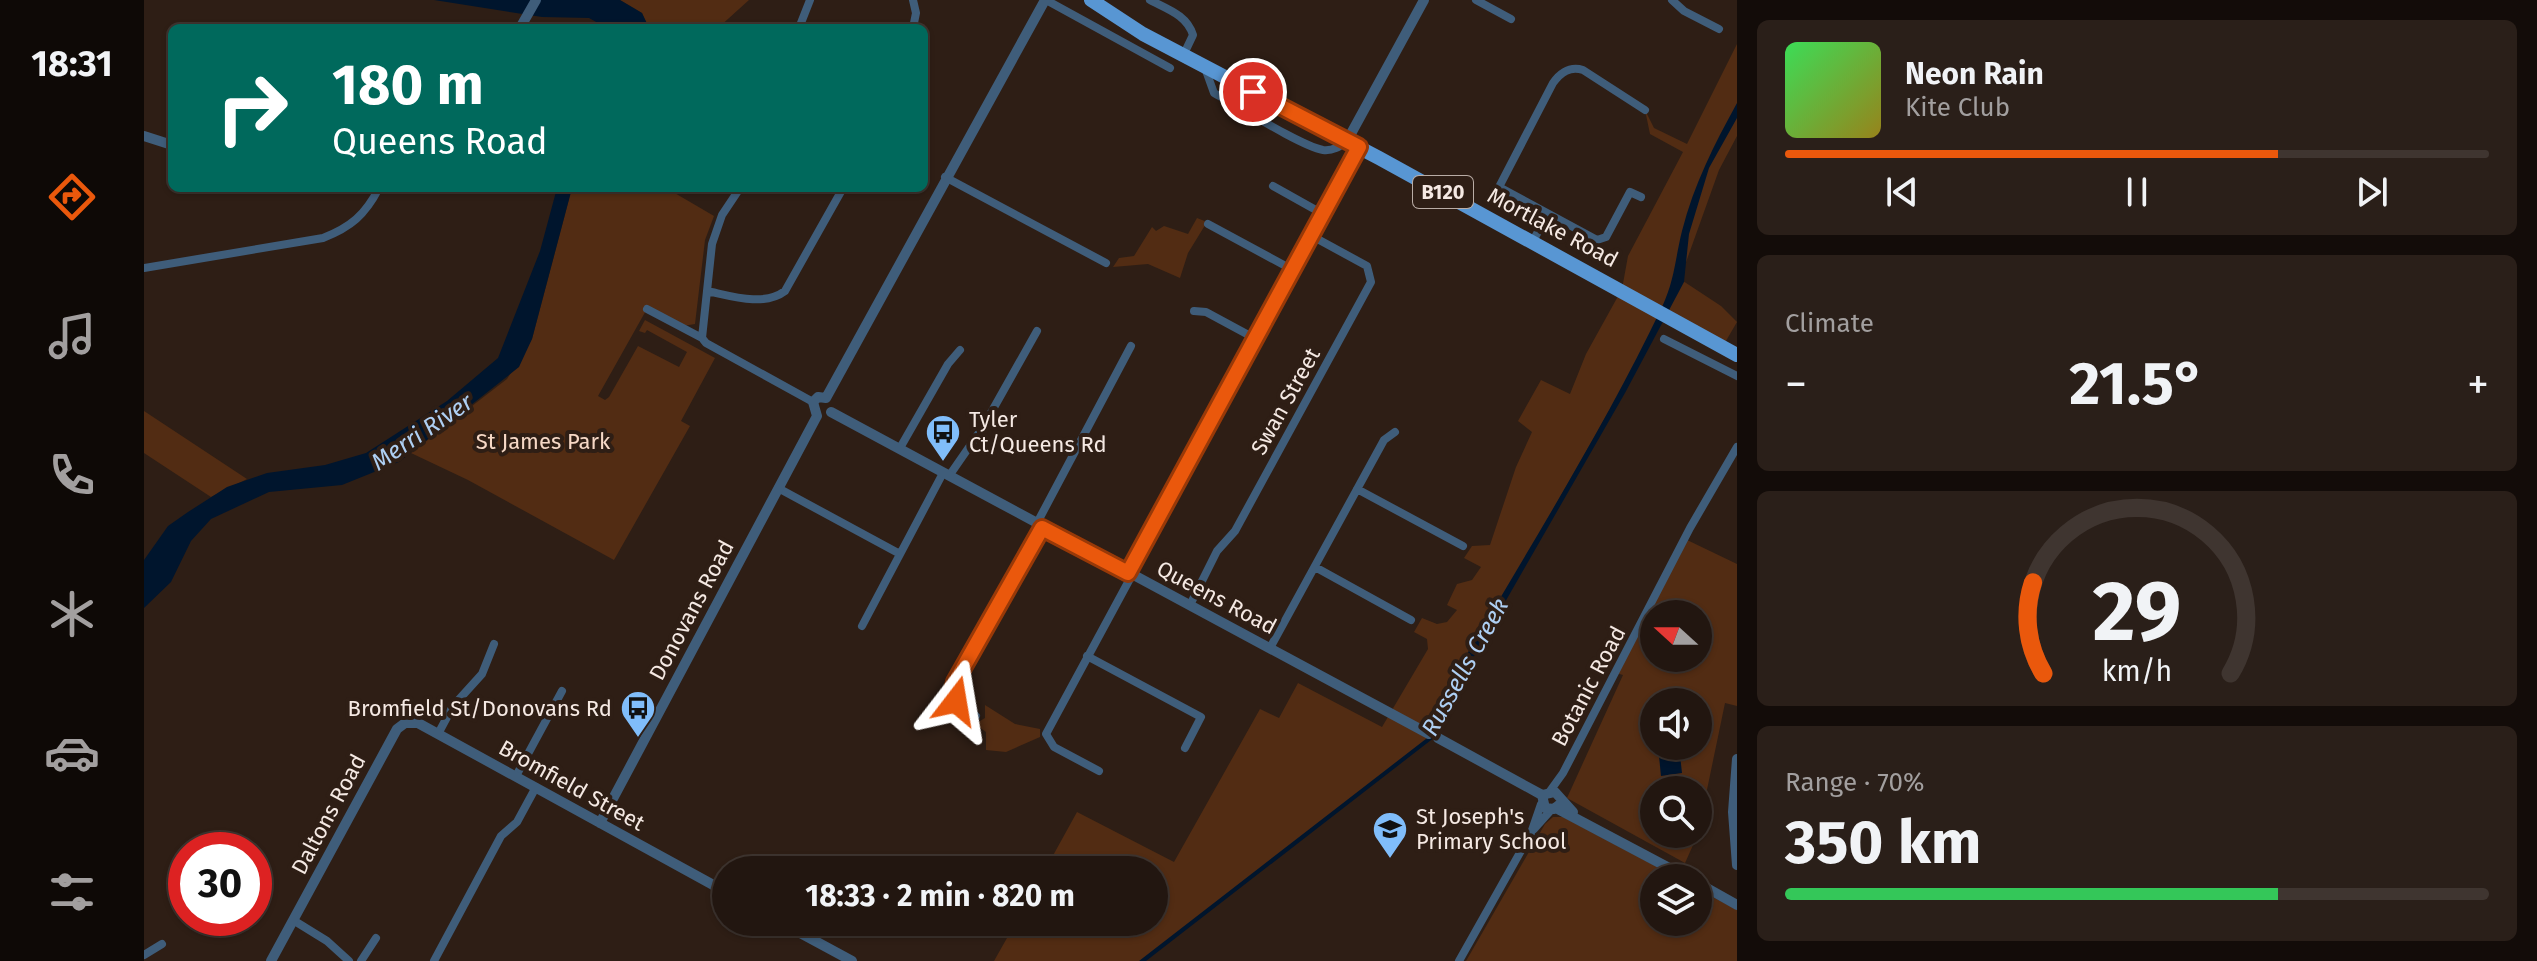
<!DOCTYPE html>
<meta charset="utf-8">
<style>
:root{--surface:#221610;--page:#2a1f19;--text:#f1f3f6;--muted:#a29f9f;--line:#3f3530;--accent:#ea580c}
body{margin:0;font-family:"Fira Sans",sans-serif;background:var(--page);color:var(--text);height:100vh;display:flex;flex-direction:column;font-size:30px;white-space:nowrap}
*{box-sizing:border-box;margin:0}
p{font-size:26px;color:var(--muted)}
.icon{flex:none;width:44px;height:44px;fill:none;stroke:currentColor;stroke-width:2;stroke-linecap:round;stroke-linejoin:round}
.map{position:relative;flex:1;overflow:hidden}
.sheet{display:flex;flex-direction:column;gap:20px;padding:20px;background:#130c09;width:800px}
.sheet>*{flex:none}
.hud{position:absolute;left:24px;top:24px;width:760px;height:168px;border-radius:12px;box-shadow:0 2px 6px #0004,0 0 0 2px var(--line);background:#00695c;color:#fff;overflow:hidden}
.needle{width:52px;rotate:291deg}
.fabs{position:absolute;left:1496px;top:600px;display:grid;gap:16px}
.fabs a{display:grid;place-items:center;width:72px;height:72px;border-radius:50%;background:var(--surface);box-shadow:0 2px 6px #0004,0 0 0 2px var(--line);font-size:40px}
.speed{position:absolute;left:24px;top:832px;display:flex;gap:16px;font-size:40px;font-weight:700;text-align:center}
.speed>*{display:grid;place-content:center;width:104px;height:104px;border-radius:50%;background:var(--surface);box-shadow:0 2px 6px #0004,0 0 0 2px var(--line);line-height:1}
.speed .limit{border:12px solid #d22;background:#fff;color:#111}
.pin{position:absolute;display:grid;place-items:center;width:68px;height:68px;color:#fff;margin:-34px;border:4px solid #fff;border-radius:50%;box-shadow:0 2px 8px #0007}
.me{position:absolute;width:88px;margin:-44px;rotate:14deg;stroke-linejoin:round;filter:drop-shadow(0 0 6px #0008)}
.turn{display:flex;align-items:center;gap:28px;height:168px;padding:0 32px;font-size:36px}
.turn .icon{width:104px;height:104px;stroke-width:2.5}
.turn b{display:block;font-size:56px;line-height:68px}
.big{font-size:60px;font-weight:700;line-height:1.1}
.sheet .tile{flex:1;display:flex;flex-direction:column;justify-content:center;gap:12px;min-width:0;padding:0 28px;border-radius:12px;background:var(--page)}
.sheet .dial{align-items:center;gap:0}
.dial svg{height:208px;overflow:visible;fill:none;stroke:var(--line);stroke-width:7;stroke-linecap:round;text-anchor:middle}
.dial text{fill:var(--text);stroke:none}
.song{display:flex;align-items:center;gap:24px}
.cover{width:96px;height:96px;border-radius:12px;background:linear-gradient(135deg,hsl(130 70% 55%),hsl(50 70% 35%))}
.played{height:8px;border-radius:4px;background:linear-gradient(90deg,var(--accent) 70%,var(--line) 70%)}
.keys{display:flex;justify-content:space-around;direction:ltr}
.heat{display:flex;justify-content:space-between;align-items:center;font-size:44px;direction:ltr}
.charge{height:12px;border-radius:6px;background:linear-gradient(90deg,#34c759 70%,var(--line) 0)}
.trip{position:absolute;left:568px;top:856px;width:456px;height:80px;border-radius:40px;background:var(--surface);box-shadow:0 2px 6px #0004,0 0 0 2px var(--line);font-weight:700;line-height:80px;text-align:center}
main{display:flex;flex:1;min-height:0}
.menu{display:flex;flex-direction:column;width:144px;justify-content:space-around;align-items:center;background:#0e0906;color:var(--muted)}
.menu .icon{width:56px;height:56px}
.menu .on{color:var(--accent)}
.menu b{font-size:36px;color:var(--text)}
.map>svg:first-child{display:block}
</style>
<main>
<nav class="menu">
<b>18:31</b>
<svg class="icon on" aria-label="directions" viewBox="0 0 24 24"><path d="M12 3l9 9-9 9-9-9zM9 14v-3h6M13 9l2 2-2 2"/></svg>
<svg class="icon" aria-label="music" viewBox="0 0 24 24"><path d="M9 18V5l10-2v13"/><circle cx="6" cy="18" r="3"/><circle cx="16" cy="16" r="3"/></svg>
<svg class="icon" aria-label="phone" viewBox="0 0 24 24"><path d="M5 4h4l2 5-3 2q2 4 5 5l2-3 5 2v4C11 20 4 13 5 4z"/></svg>
<svg class="icon" aria-label="climate" viewBox="0 0 24 24"><path d="M12 3v18M4 7l16 10M4 17L20 7"/></svg>
<svg class="icon" aria-label="car" viewBox="0 0 24 24"><path d="M5 17H2v-5l4-1 3-4h7l3 4 3 1v5h-3M9 17h6M6 11h13"/><circle cx="7" cy="17" r="2"/><circle cx="17" cy="17" r="2"/></svg>
<svg class="icon" aria-label="filters" viewBox="0 0 24 24"><path d="M4 7h16M4 17h16"/><circle cx="9" cy="7" r="2"/><circle cx="15" cy="17" r="2"/></svg>
</nav>
<div class="map">
<svg width="1593" height="961" viewBox="0 0 1593 961">
<rect width="100%" height="100%" fill="#2e1e15"/>
<path fill="#522c13" fill-rule="evenodd" d="M 476,0 L 605,0 L 574,28 L 505,28 L 498,13 Z
M 1593,44 L 1593,136 L 1575,170 L 1536,279 L 1577,306 L 1593,322 L 1579,346 L 1521,312 L 1295,711 L 1289,736 L 997,961 L 850,961 L 872,922 L 1010,922 L 1010,870 L 901,870 L 933,812 L 1030,862 L 1116,709 L 1135,718 L 1154,683 L 1238,727 L 1284,649 L 1283,639 L 1270,632 L 1278,618 L 1293,624 L 1303,622 L 1313,610 L 1303,605 L 1313,584 L 1328,580 L 1337,567 L 1320,558 L 1328,546 L 1346,545 L 1372,467 L 1388,432 L 1374,421 L 1397,380 L 1426,394 L 1442,354 L 1478,289 L 1484,256 L 1539,152 L 1506,134 L 1501,110 L 1510,128 L 1543,144 Z
M 428,188 L 531,188 L 529,192 L 570,216 L 561,240 L 551,324 L 539,326 L 504,307 L 454,396 L 461,400 L 465,397 L 494,346 L 535,367 L 543,352 L 503,330 L 501,333 L 495,331 L 501,320 L 571,358 L 537,421 L 546,426 L 470,560 L 324,480 L 267,453 L 363,379 L 388,339 Z
M 1053,218 L 1063,222 L 1044,253 L 1036,278 L 1004,264 L 969,267 L 975,258 L 990,256 L 1008,227 L 1012,231 L 1020,226 L 1044,234 Z
M 0,411 L 103,479 L 67,497 L 0,453 Z
M 1541,539 L 1593,564 L 1593,706 L 1581,703 L 1554,833 L 1554,790 L 1510,790 L 1510,834 L 1554,834 L 1541,863 L 1423,798 L 1479,675 L 1472,673 ZM 1510,614 L 1554,614 L 1554,658 L 1510,658 ZM 1510,702 L 1554,702 L 1554,746 L 1510,746 Z
M 841,705 L 871,724 L 896,729 L 896,737 L 862,752 L 842,750 L 842,732 L 831,724 L 841,718 Z
M 1409,817 L 1419,817 L 1534,878 L 1510,878 L 1510,922 L 1554,922 L 1554,889 L 1593,910 L 1593,961 L 1322,961 L 1401,824 Z"/>
<path fill="#00152d" d="M 290,0 L 476,0 L 498,13 L 505,28 L 463,28 L 445,18 L 398,17 Z
M 1593,103 L 1593,118 L 1565,168 L 1545,234 L 1540,282 L 1481,393 L 1298,712 L 1291,737 L 1002,961 L 995,961 L 1287,735 L 1291,709 C 1367,576 1452,445 1518,307 C 1531,279 1531,259 1538,231 C 1550,184 1570,145 1593,103 Z
M 413,188 L 428,188 L 388,339 L 375,367 L 255,462 L 198,485 L 125,492 L 67,519 L 47,541 L 27,582 L 0,608 L 0,560 L 24,526 L 44,512 L 83,487 L 123,473 L 181,465 L 222,453 L 303,401 L 354,358 L 396,251 Z
M 1514,746 L 1535,746 L 1538,773 L 1517,776 Z"/>
<g fill="none" stroke-linecap="round" stroke-linejoin="round">
<path stroke="#3f5d7a" stroke-width="8" d="M 902,0 L 1026,68
M 1006,0 C 1023,9 1043,15 1049,35 L 1039,56
M 1332,0 L 1367,19
M 1528,0 L 1540,11 L 1575,29
M 655,28 L 666,0
M 769,28 L 772,13 L 769,0
M 1061,68 L 1070,93 C 1094,106 1157,146 1179,150 C 1189,151 1195,147 1203,141
M 801,177 L 962,263
M 1129,186 L 1179,214
M 596,188 L 578,215 L 568,244 L 558,338 L 562,343 L 669,402
M 1497,197 L 1486,192 L 1462,237 L 1453,240 L 1355,187 L 1409,83 C 1417,72 1426,66 1439,70 L 1501,110
M 1064,224 L 1149,270
M 1389,241 L 1403,215
M 0,268 L 179,238 C 207,227 221,215 235,188
M 563,291 C 587,296 620,307 641,291 L 699,188
M 503,309 L 558,338
M 1050,311 L 1062,312 L 1112,339
M 1520,339 L 1593,376
M 756,448 L 804,364 L 816,350
M 805,476 L 839,427 L 893,331
M 634,488 L 756,554
M 1213,489 L 1319,546
M 892,525 L 987,346
M 1171,567 L 1267,620
M 984,573 L 1215,147
M 1046,605 L 1073,551 L 1091,531 L 1227,282 L 1223,266 L 1168,236
M 718,626 L 799,473
M 1126,648 L 1240,440 L 1251,432
M 943,656 L 1057,717 L 1041,748
M 832,716 L 812,701 L 808,688 L 898,528
M 294,734 L 309,706 L 338,674 L 350,644
M 955,771 L 910,747 L 902,734 L 988,575
M 372,776 L 418,691
M 1406,791 L 1419,773 L 1546,528 L 1593,447
M 1390,829 L 1407,810
M 149,920 L 183,941 L 205,961
M 0,955 L 18,944
M 217,961 L 232,938
M 290,961 L 357,836 L 373,822 L 392,787
M 1315,961 L 1387,833 L 1397,804"/>
<path stroke="#3f5d7a" stroke-width="10" d="M 376,28 L 392,0
M 0,136 L 28,145
M 1203,141 L 1280,0
M 682,398 L 901,0
M 687,412 L 1285,734
M 673,416 L 669,402 L 674,397 L 682,398
M 1294,738 L 1398,795
M 1593,759 L 1589,812 L 1593,865
M 1398,795 L 1411,792 L 1429,812
M 1398,795 L 1401,808 L 1410,809 L 1415,805
M 1412,808 L 1544,878
M 456,823 L 673,416
M 1554,883 L 1593,905
M 636,922 L 708,961
M 127,961 L 253,729 L 261,723 L 274,723 L 582,892"/>
<path stroke="#5896d3" stroke-width="14" d="M 947,0 L 999,34 L 1235,158 L 1593,355"/>
</g>
<g fill="none" stroke-linecap="round" stroke-linejoin="round">
<g stroke="#983908" stroke-width="20">
<path id="route" d="M 812,701 L 808,694 L 811,682 L 898,528 L 984,573 L 1215,147 L 1109,92"/>
</g>
<use href="#route" stroke="#ea580c" stroke-width="14"/>
</g>
<defs>
<g id="bus-pin" transform="scale(1.8)"><path d="M0 17L-7.5 6A9.5 9.5 0 1 1 7.5 6Z" fill="#80bdfa" stroke="#2e1e15"/><path d="M-5-6H5V4H4V6H2V4H-2V6H-4V4H-5ZM-3.5-4V0h7V-4ZM-3.5 1.2v1.5H-2V1.2ZM2 1.2v1.5H3.5V1.2Z" fill="#111"/></g>
<g id="school-pin" transform="scale(1.8)"><path d="M0 17L-7.5 6A9.5 9.5 0 1 1 7.5 6Z" fill="#80bdfa" stroke="#2e1e15"/><path d="M0-5L7-2L0 1L-7-2ZM-4 1L0 2.5L4 1V4Q0 6-4 4Z" fill="#111"/></g>
</defs>
<g fill-rule="evenodd">
<use href="#bus-pin" x="799" y="432"/>
<use href="#bus-pin" x="494" y="708"/>
<use href="#school-pin" x="1246" y="829"/>
</g>
<g text-anchor="middle" stroke-width="8" stroke-linejoin="round" paint-order="stroke">
<rect fill="#2e1e15" stroke="#b9aca5" stroke-width="2" x="1269" y="176" width="60" height="32" rx="6"/>
<g font-size="20" font-weight="bold" fill="#f5e9e3">
<text x="1299" y="199">B120</text>
</g>
<g font-size="22" fill="#f5e9e3" stroke="#2e1e15">
<text transform="translate(1409 227) rotate(28)" y="8">Mortlake Road</text>
<text transform="translate(1141 401) rotate(-61)" y="8">Swan Street</text>
<text transform="translate(1073 597) rotate(28)" y="8">Queens Road</text>
<text transform="translate(547 610) rotate(-62)" y="8">Donovans Road</text>
<text transform="translate(1444 686) rotate(-62)" y="8">Botanic Road</text>
<text transform="translate(428 785) rotate(29)" y="8">Bromfield Street</text>
<text transform="translate(184 814) rotate(-62)" y="8">Daltons Road</text>
</g>
<g font-size="22" fill="#f5e9e3" stroke="#2e1e15" text-anchor="start">
<text x="825" y="427">Tyler<tspan x="825" dy="25">Ct/Queens Rd</tspan></text>
<text x="468" y="716" text-anchor="end">Bromfield St/Donovans Rd</text>
<text x="1272" y="824">St Joseph's<tspan x="1272" dy="25">Primary School</tspan></text>
</g>
<g font-size="22" fill="#f6d8c6" stroke="#2e1e15">
<text x="399" y="449">St James Park</text>
</g>
<g font-size="24" font-style="italic" fill="#aecff3" stroke="#2e1e15">
<text transform="translate(278 432) rotate(-34)" y="8">Merri River</text>
<text transform="translate(1321 667) rotate(-61)" y="8">Russells Creek</text>
</g>
</g>
</svg>
<div class="fabs">
<a><svg class="needle" viewBox="-14 -14 28 28"><path d="M0-13l5 13h-10z" fill="#e53935"/><path d="M0 13l5-13h-10z" fill="#a29f9f"/></svg></a>
<a><svg class="icon" aria-label="sound" viewBox="0 0 24 24"><path d="M4 9h4l5-4v14l-5-4H4zM17 9q2 3 0 6"/></svg></a>
<a><svg class="icon" aria-label="search" viewBox="0 0 24 24"><circle cx="10" cy="10" r="6"/><path d="M15 15l6 6"/></svg></a>
<a><svg class="icon" aria-label="layers" viewBox="0 0 24 24"><path d="M12 4l9 5-9 5-9-5zM3 14l9 5 9-5"/></svg></a>
</div>
<div class="speed"><div class="limit">30</div></div>
<div class="pin" style="left:1109px;top:92px;background:#d93025"><svg class="icon" aria-label="arrive" viewBox="0 0 24 24"><path d="M6 21V4h12l-3 4 3 4H6"/></svg></div>
<svg class="me" style="left:812px;top:701px" viewBox="-20 -20 40 40"><path d="M0-17L14 15 0 8-14 15z" fill="#ea580c" stroke="#fff" stroke-width="4"/></svg>
<div class="trip">18:33 · 2 min · 820 m</div>
<div class="hud">
<div class="turn"><svg class="icon" aria-label="right" viewBox="0 0 24 24"><path d="M7 20v-9h11M14 6l5 5-5 5"/></svg><div><b>180 m</b>Queens Road</div></div>
</div>
</div>
<section class="sheet">
<div class="tile">
<div class="song"><i class="cover"></i><div><b>Neon Rain</b><p>Kite Club</p></div></div>
<div class="played"></div>
<div class="keys"><svg class="icon" aria-label="previous" viewBox="0 0 24 24"><path d="M18 5L8 12l10 7zM5 5v14"/></svg><svg class="icon" aria-label="pause" viewBox="0 0 24 24"><path d="M8 5v14M16 5v14"/></svg><svg class="icon" aria-label="next" viewBox="0 0 24 24"><path d="M6 5l10 7-10 7zM19 5v14"/></svg></div>
</div>
<div class="tile"><p>Climate</p>
<div class="heat"><a>−</a><b class="big">21.5°</b><a>+</a></div>
</div>
<div class="tile dial"><svg viewBox="0 0 100 80">
<path d="M14 69A42 42 0 1 1 86 69"/>
<path d="M14 69A42 42 0 0 1 10 34" stroke="#ea580c"/>
<text x="50" y="56" font-size="32" font-weight="700">29</text>
<text x="50" y="72" font-size="11">km/h</text>
</svg></div>
<div class="tile"><p>Range · 70%</p><b class="big">350 km</b><div class="charge"></div></div>
</section>
</main>
